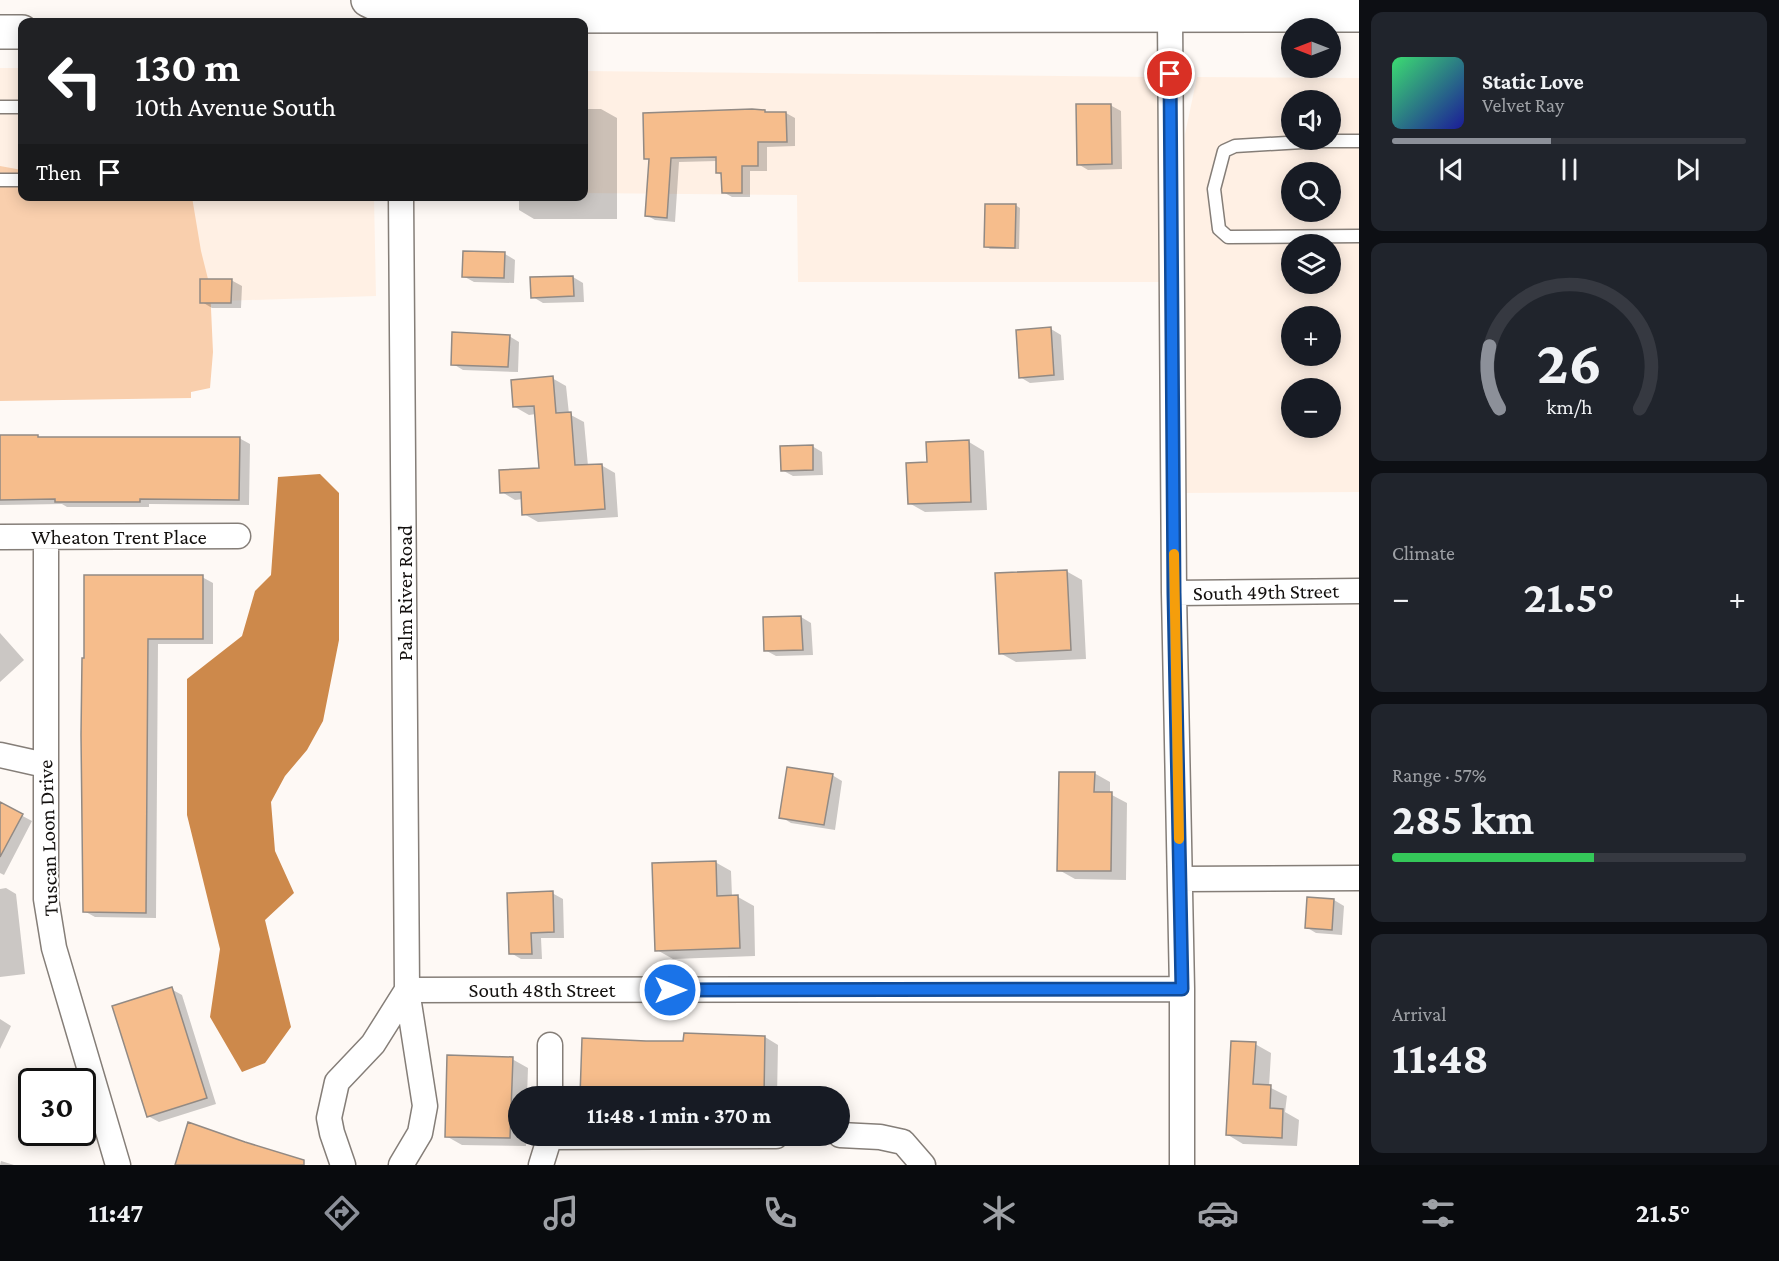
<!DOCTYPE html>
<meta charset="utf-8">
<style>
:root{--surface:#171b24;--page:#20242c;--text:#f1f3f6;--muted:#9ea1a6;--line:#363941;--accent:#8c9099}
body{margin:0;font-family:"Crimson Pro",serif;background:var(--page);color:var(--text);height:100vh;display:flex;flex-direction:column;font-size:22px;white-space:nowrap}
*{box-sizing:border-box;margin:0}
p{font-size:20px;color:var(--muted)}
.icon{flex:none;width:33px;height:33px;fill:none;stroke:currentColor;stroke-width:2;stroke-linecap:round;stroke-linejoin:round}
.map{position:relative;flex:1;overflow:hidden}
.details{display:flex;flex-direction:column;gap:12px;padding:12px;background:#0d0f14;width:420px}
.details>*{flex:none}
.top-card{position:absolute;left:18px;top:18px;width:570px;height:183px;border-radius:12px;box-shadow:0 3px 15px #0003;background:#202124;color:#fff;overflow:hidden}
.needle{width:39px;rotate:270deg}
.fabs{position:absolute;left:1281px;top:18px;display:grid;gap:12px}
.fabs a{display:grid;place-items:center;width:60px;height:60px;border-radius:50%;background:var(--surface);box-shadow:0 3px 15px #0003;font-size:30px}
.speed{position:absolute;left:18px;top:1068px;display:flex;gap:12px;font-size:30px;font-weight:700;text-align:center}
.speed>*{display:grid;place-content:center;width:78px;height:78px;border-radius:50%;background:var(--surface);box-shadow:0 3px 15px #0003;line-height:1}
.speed .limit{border:3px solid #111;border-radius:9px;background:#fff;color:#111}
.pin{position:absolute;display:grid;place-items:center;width:51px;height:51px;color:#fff;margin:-26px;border:3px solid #fff;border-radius:50%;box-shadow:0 2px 6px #0007}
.me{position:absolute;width:66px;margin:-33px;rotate:90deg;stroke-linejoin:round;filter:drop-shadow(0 0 4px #0008)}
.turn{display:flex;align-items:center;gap:21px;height:126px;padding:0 18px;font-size:27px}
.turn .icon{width:78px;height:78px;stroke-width:2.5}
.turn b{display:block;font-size:42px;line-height:51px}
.then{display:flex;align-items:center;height:57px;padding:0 18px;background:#0003;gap:12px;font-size:22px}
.big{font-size:45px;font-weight:700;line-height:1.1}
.details .widget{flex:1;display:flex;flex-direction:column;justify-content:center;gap:9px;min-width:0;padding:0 21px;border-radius:12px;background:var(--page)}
.details .dial{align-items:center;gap:0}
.dial svg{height:156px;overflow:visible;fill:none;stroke:var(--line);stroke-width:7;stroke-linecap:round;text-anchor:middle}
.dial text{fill:var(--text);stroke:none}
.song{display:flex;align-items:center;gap:18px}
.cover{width:72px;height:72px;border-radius:9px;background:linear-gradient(135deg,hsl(140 70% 55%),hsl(240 70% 35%))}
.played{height:6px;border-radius:3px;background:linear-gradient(90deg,var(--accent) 45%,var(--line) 45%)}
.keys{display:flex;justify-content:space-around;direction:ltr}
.heat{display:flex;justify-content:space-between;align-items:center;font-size:33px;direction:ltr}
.charge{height:9px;border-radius:4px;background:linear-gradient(90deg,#34c759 57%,var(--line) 0)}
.trip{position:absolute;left:508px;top:1086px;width:342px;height:60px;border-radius:30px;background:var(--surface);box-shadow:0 3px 15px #0003;font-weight:700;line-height:60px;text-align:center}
.tab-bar{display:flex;height:96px;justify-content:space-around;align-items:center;background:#090b0e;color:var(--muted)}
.tab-bar .icon{width:42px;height:42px}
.tab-bar .current{color:var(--accent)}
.tab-bar b{font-size:27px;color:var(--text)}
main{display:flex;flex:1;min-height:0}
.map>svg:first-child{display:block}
</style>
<main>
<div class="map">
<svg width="1359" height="1165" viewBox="0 0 1359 1165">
<rect width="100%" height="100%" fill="#fef9f5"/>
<path fill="#fff0e4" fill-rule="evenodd" d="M 0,68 L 22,68 L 22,182 L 0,183 Z
M 584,71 L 1153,77 L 1162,129 L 1166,282 L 798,282 L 797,195 L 584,193 Z
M 1197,77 L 1359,78 L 1359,492 L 1181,493 L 1185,134 ZM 1292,100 L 1330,100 L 1330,140 L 1292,140 ZM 1292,172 L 1330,172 L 1330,212 L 1292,212 ZM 1292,244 L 1330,244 L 1330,284 L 1292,284 ZM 1292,316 L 1330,316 L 1330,356 L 1292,356 ZM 1292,388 L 1330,388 L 1330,428 L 1292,428 Z
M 189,197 L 374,197 L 376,296 L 189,302 Z"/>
<path fill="#f9cfad" d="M 0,166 L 22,170 L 22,196 L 192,197 L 201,251 L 210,287 L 213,352 L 210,388 L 191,392 L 191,398 L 0,401 Z"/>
<path fill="#cd894b" d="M 320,474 L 339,493 L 339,640 L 323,721 L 307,750 L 285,776 L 271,802 L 275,851 L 294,893 L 265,920 L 291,1027 L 265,1063 L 242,1072 L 210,1017 L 220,949 L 187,815 L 187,679 L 242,636 L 255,591 L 271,575 L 278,477 Z"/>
<path fill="#0003" d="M 1110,105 L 1121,111 L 1122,169 L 1088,170 L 1078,164 Z
M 584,109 L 601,109 L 617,118 L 617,219 L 534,219 L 519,210 L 519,196 L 584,196 Z
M 765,111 L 769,114 L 786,113 L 795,118 L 795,146 L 767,147 L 767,171 L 750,171 L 750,197 L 732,197 L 723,192 L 723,176 L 717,172 L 717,161 L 679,162 L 675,222 L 655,220 L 646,215 L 650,160 L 646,158 Z
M 1015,205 L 1020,208 L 1019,249 L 990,249 L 986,246 Z
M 505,254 L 515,260 L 514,283 L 474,282 L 463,276 Z
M 573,277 L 583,283 L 584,302 L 543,303 L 533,297 Z
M 231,280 L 242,286 L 241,308 L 212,308 L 202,302 Z
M 1051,329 L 1061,335 L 1064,380 L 1030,383 L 1020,377 Z
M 509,336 L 519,342 L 518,372 L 463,370 L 453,364 Z
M 552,378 L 566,386 L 569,414 L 584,422 L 588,466 L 601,465 L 615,473 L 618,517 L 538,522 L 524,514 L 523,499 L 515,500 L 502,492 L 540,469 L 536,414 L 529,415 L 515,407 Z
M 38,436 L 43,439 L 239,438 L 250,444 L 249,505 L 149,504 L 149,507 L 67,507 L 62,504 L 0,505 L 0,437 Z
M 969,442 L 984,451 L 987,510 L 925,512 L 909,503 L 929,464 Z
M 812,446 L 822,452 L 823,475 L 793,476 L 782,470 Z
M 1066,571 L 1082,580 L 1086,659 L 1016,662 L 1000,653 Z
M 202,577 L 213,583 L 213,644 L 158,644 L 156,918 L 95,917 L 84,911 L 83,659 Z
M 801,617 L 811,623 L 813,655 L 776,656 L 765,650 Z
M 0,633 L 24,660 L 0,682 Z
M 1094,773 L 1110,782 L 1110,794 L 1127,803 L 1126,880 L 1075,879 L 1059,870 Z
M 832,775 L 842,781 L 835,830 L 791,823 L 781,817 Z
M 0,804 L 32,821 L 4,875 L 0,873 Z
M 715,862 L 731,871 L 732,897 L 738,897 L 754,906 L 755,956 L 673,959 L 657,950 Z
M 6,888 L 16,894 L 25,974 L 0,977 L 0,889 Z
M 552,893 L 563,899 L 564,938 L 541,938 L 542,959 L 521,959 L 511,953 Z
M 1334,900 L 1344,906 L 1342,935 L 1316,933 L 1306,927 Z
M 171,989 L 182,995 L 216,1104 L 159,1122 L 148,1116 Z
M 0,1019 L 11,1026 L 0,1049 Z
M 765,1037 L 778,1045 L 777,1096 L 581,1096 L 583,1040 L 646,1043 Z
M 1255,1044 L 1271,1053 L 1269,1087 L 1287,1096 L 1285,1112 L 1299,1120 L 1297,1146 L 1243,1144 L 1228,1135 Z
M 512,1059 L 528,1068 L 527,1096 L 519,1096 L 519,1136 L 526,1136 L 526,1146 L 462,1145 L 446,1136 Z
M 1,1161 L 14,1165 L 0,1165 Z"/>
<path fill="#f6bd8c" stroke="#928a84" stroke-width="1.5" d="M 1076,104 L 1111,104 L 1112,164 L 1077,165 Z
M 752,109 L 765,110 L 765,112 L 786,112 L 787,142 L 758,142 L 758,166 L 742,166 L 742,193 L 722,193 L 721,173 L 716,173 L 716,157 L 671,158 L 667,218 L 645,216 L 649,159 L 644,159 L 643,113 Z
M 985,204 L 1016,204 L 1015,248 L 984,247 Z
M 463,251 L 505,252 L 504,278 L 462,277 Z
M 573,276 L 574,296 L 531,298 L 530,277 Z
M 200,279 L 232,279 L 231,303 L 200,303 Z
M 1051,327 L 1054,375 L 1019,378 L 1016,330 Z
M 452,332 L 510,335 L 508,367 L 451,365 Z
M 553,376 L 556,413 L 571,412 L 575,465 L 602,464 L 605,509 L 522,515 L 521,492 L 500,493 L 499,470 L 539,468 L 534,406 L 513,407 L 511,380 Z
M 0,435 L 38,435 L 38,437 L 240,437 L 239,500 L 140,499 L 140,502 L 55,502 L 55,499 L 0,500 Z
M 969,440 L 971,502 L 908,504 L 906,463 L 927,462 L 926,442 Z
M 813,445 L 813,470 L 781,471 L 780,446 Z
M 1067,570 L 1071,650 L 999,654 L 995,573 Z
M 84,575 L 203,575 L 203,639 L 148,639 L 146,913 L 83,912 L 81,735 L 82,658 L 84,658 Z
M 801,616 L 803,650 L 764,651 L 763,617 Z
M 787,767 L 833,774 L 824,825 L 779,818 Z
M 1059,772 L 1095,772 L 1094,792 L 1112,792 L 1111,871 L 1057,871 Z
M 0,802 L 23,814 L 0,857 Z
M 716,861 L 717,896 L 738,895 L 740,948 L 655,951 L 652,863 Z
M 553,891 L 554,932 L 531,933 L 532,954 L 509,954 L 507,893 Z
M 1307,897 L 1334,899 L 1332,930 L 1305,928 Z
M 172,987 L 207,1098 L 147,1117 L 112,1006 Z
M 684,1033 L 765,1036 L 764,1096 L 580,1096 L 582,1038 L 646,1041 L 683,1041 Z
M 1231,1041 L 1256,1042 L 1253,1084 L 1271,1085 L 1270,1108 L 1283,1109 L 1282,1138 L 1226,1135 Z
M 447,1055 L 513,1057 L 510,1138 L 445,1137 Z
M 188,1122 L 245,1142 L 304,1160 L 304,1165 L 175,1165 Z"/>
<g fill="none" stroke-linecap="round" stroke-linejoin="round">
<g stroke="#857e78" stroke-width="15">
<path id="lane" d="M 0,107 L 22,107
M 1359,141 L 1319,141 L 1235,146 L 1224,151 L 1214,189 L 1219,229 L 1228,237 L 1359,236
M 0,180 L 22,180"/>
</g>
<g stroke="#857e78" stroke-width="27">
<path id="street" d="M 1170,15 L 1174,593 L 1182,989 L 1182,1165
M 401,196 L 407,990 L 425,1106 L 420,1133 L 401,1165
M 0,537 L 238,536
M 46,537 L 46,899 L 54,948 L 118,1165
M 1174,593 L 1359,591
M 0,755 L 45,765
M 1180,879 L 1359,878
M 407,990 L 1182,989
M 550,1045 L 550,1096
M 840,1135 L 880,1137 L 903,1142 L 923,1165
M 550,1137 L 776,1136
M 343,1165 L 332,1133 L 329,1118 L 337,1082 L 373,1044 L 407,990
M 541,1165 L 550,1136"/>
</g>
<g stroke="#857e78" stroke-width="36">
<path id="primary" d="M 368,0 L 399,15 L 442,16 L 1359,15
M 0,32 L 22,32"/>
</g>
<use href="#lane" stroke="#fff" stroke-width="12"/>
<use href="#street" stroke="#fff" stroke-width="24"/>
<use href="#primary" stroke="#fff" stroke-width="33"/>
</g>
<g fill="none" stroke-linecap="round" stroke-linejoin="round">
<g stroke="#114b97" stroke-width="15">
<path id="route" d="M 670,990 L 1182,989 L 1174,593 L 1170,74"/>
</g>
<use href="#route" stroke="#1a73e8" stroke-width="10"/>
<path stroke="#f59e0b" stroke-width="10" d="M 1174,554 L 1179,839"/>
</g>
<g text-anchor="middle" stroke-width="4.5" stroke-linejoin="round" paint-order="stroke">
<g font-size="21" fill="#14110f" stroke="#fff">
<text x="119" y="544">Wheaton Trent Place</text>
<text transform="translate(1266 592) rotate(-1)" y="7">South 49th Street</text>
<text transform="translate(405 593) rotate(-90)" y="7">Palm River Road</text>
<text transform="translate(48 838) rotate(-92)" y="7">Tuscan Loon Drive</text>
<text x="542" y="997">South 48th Street</text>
</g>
</g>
</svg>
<div class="fabs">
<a><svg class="needle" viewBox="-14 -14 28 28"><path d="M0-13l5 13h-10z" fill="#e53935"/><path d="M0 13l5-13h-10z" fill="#9ea1a6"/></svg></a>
<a><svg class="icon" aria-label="sound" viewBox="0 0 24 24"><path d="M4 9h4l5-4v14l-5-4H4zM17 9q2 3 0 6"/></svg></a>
<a><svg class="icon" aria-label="search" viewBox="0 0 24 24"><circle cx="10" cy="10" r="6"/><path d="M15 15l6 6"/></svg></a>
<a><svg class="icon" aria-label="layers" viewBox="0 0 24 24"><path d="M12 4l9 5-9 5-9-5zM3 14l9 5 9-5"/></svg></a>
<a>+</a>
<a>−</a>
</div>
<div class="speed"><div class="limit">30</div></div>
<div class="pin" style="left:1170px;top:74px;background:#d93025"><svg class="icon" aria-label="arrive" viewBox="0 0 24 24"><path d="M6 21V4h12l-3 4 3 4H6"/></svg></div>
<svg class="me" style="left:670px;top:990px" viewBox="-20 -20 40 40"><circle r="17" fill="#1a73e8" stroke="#fff" stroke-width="3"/><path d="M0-11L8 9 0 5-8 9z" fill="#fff"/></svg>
<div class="trip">11:48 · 1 min · 370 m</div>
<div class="top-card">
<div class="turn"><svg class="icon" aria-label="left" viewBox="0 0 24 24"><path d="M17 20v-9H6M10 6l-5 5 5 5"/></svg><div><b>130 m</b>10th Avenue South</div></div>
<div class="then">Then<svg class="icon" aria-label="arrive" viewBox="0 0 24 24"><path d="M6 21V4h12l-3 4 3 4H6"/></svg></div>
</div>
</div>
<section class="details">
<div class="widget">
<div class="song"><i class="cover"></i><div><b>Static Love</b><p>Velvet Ray</p></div></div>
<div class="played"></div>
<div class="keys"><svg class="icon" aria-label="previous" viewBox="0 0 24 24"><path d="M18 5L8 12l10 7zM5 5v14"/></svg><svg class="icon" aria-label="pause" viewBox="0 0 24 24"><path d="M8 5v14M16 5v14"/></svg><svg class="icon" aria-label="next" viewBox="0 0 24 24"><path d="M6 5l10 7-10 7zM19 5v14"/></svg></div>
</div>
<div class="widget dial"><svg viewBox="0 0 100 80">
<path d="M14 69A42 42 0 1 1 86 69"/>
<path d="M14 69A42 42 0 0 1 9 37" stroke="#8c9099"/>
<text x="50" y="56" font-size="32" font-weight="700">26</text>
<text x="50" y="72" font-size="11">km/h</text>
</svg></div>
<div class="widget"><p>Climate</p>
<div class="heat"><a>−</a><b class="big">21.5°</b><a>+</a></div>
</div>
<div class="widget"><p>Range · 57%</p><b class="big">285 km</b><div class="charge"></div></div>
<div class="widget"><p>Arrival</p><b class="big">11:48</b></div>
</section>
</main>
<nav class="tab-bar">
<b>11:47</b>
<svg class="icon current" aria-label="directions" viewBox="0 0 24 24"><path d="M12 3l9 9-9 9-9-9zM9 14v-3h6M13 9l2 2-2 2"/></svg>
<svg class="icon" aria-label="music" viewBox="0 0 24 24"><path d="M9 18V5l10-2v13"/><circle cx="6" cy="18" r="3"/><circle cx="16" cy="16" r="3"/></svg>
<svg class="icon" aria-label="phone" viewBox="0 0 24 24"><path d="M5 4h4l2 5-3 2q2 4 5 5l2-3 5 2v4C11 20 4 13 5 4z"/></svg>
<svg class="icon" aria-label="climate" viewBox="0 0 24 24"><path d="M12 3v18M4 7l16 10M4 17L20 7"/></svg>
<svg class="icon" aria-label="car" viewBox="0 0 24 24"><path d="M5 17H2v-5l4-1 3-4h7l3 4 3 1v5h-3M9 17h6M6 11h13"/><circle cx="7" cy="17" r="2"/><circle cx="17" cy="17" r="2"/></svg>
<svg class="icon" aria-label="filters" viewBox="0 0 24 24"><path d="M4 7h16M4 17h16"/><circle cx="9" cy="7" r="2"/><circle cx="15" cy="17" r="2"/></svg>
<b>21.5°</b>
</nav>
